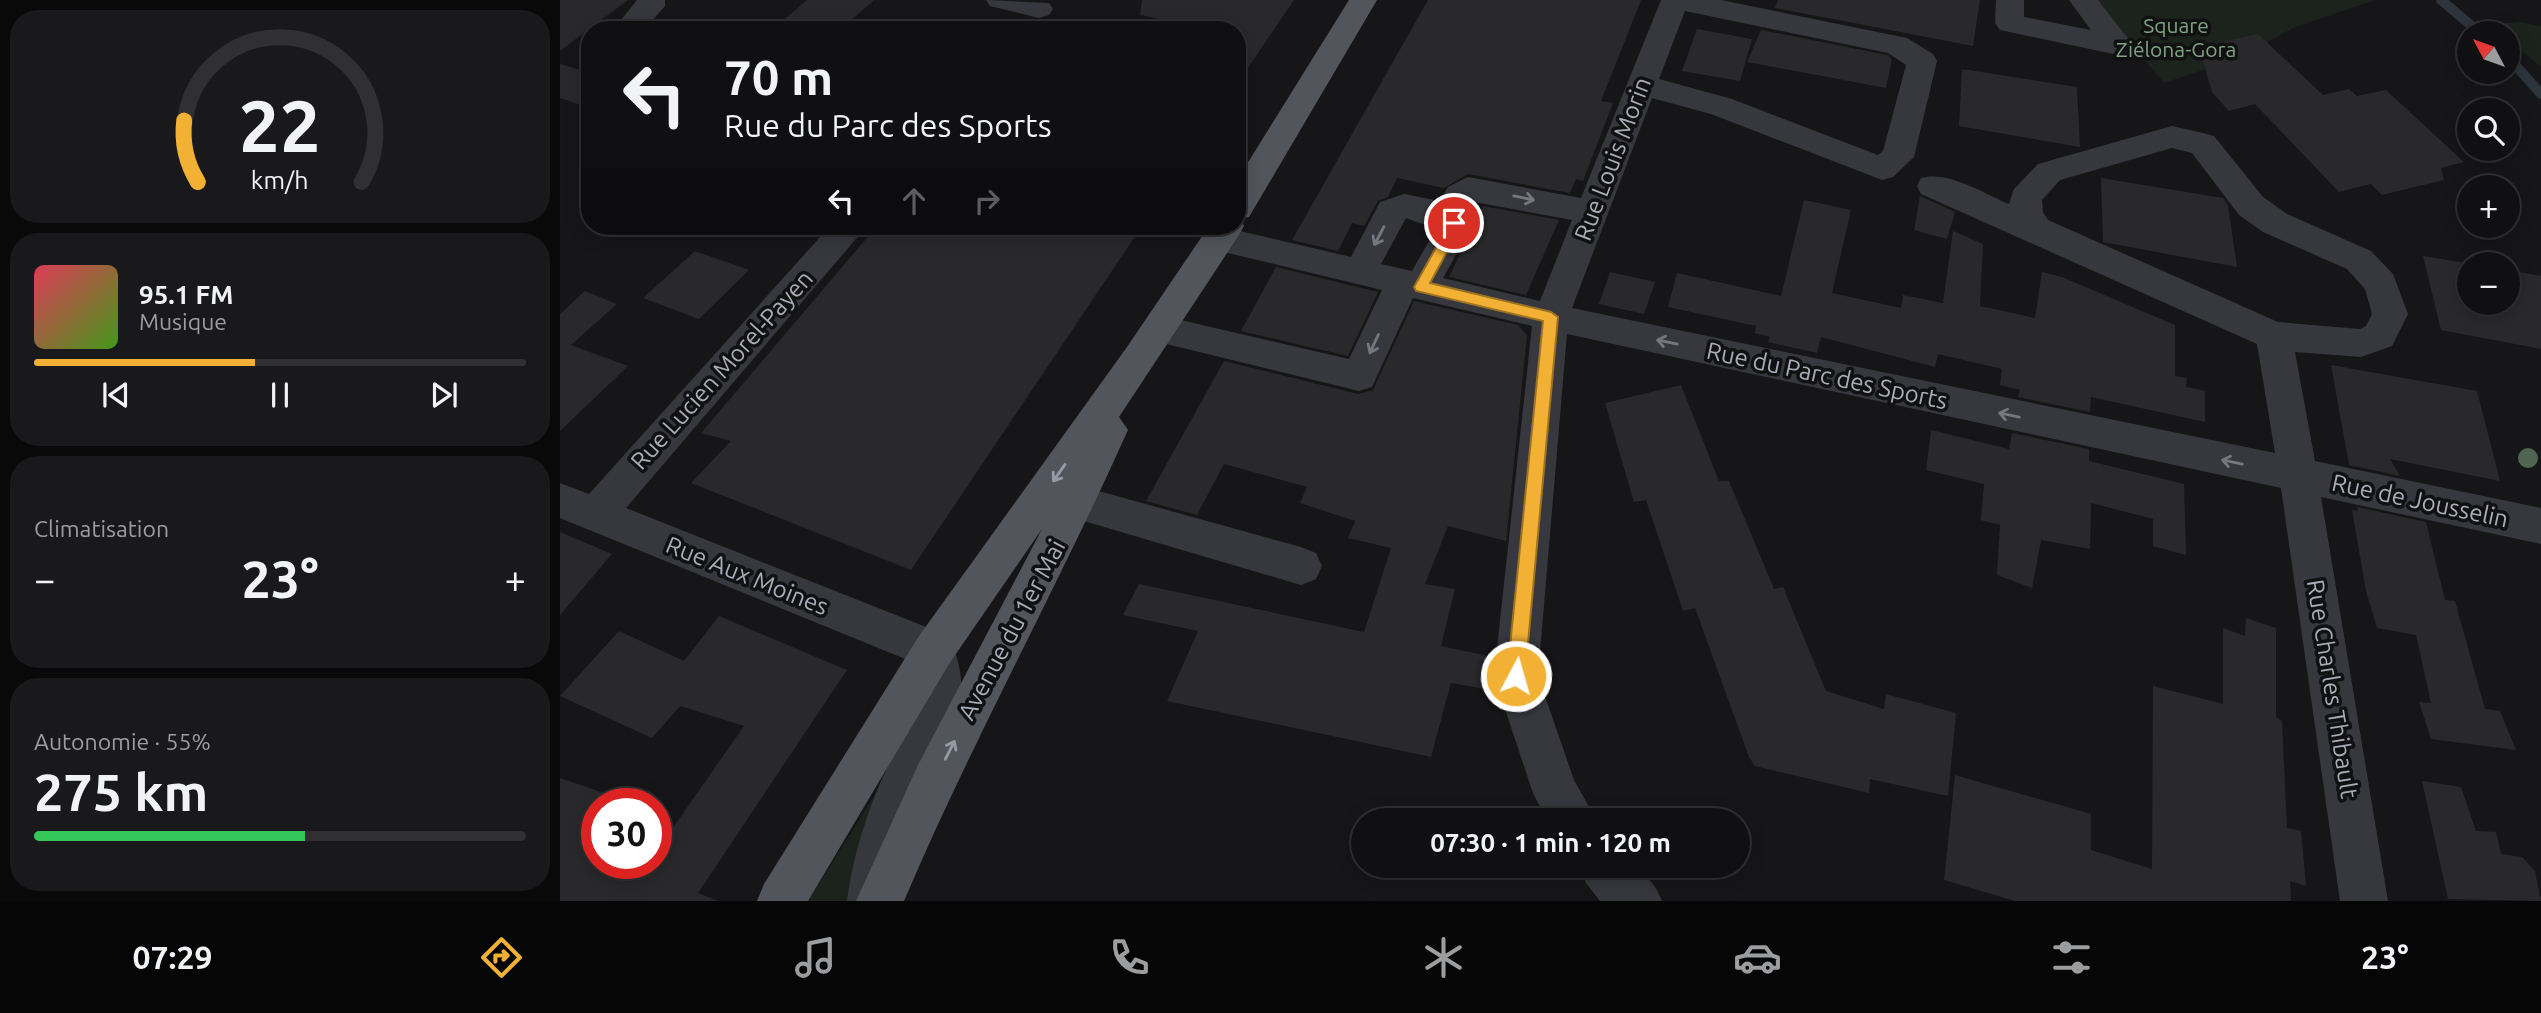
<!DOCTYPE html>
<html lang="fr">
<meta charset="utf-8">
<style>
:root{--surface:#101012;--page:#19191b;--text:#f1f3f6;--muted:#9c9d9f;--line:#303032;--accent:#f2b134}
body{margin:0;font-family:Ubuntu,sans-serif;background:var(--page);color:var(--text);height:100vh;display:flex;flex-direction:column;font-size:26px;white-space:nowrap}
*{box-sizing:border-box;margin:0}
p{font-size:23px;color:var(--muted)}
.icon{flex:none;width:38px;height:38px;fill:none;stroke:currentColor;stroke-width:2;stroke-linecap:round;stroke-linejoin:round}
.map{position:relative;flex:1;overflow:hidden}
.side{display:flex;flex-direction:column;gap:10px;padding:10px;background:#09090a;width:560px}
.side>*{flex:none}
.banner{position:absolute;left:21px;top:21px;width:665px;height:214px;border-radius:28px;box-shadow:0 4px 18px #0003,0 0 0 2px var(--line);background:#101012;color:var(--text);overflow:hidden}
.needle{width:46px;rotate:311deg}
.fabs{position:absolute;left:1897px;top:21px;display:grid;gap:14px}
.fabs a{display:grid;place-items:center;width:63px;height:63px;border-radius:50%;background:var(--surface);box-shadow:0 4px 18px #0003,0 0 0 2px var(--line);font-size:35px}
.speed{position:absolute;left:21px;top:788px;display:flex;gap:14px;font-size:35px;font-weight:700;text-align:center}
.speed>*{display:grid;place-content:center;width:91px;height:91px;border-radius:50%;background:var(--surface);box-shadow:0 4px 18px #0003,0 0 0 2px var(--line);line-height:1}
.speed .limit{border:10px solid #d22;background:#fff;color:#111}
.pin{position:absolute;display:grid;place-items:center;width:60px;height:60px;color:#fff;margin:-30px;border:4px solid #fff;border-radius:50%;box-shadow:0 2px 7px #0007}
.me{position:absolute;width:77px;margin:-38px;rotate:6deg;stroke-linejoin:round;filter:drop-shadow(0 0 5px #0008)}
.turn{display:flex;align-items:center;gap:24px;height:147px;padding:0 28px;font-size:32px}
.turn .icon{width:91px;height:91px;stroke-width:2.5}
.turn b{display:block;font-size:49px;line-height:60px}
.lanes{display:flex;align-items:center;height:66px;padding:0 28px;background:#0003;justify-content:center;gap:35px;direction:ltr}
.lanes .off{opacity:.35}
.big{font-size:52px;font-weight:700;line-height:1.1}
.side .card{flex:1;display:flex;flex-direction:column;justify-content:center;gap:10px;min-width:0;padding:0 24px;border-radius:28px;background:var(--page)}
.side .dial{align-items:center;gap:0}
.dial svg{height:182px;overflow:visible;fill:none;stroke:var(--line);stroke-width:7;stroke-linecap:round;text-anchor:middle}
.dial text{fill:var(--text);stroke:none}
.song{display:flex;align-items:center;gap:21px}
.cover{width:84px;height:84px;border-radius:10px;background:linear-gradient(135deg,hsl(350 70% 55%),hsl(100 70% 35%))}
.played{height:7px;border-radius:4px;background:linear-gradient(90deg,var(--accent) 45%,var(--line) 45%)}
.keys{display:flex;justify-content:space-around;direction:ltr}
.heat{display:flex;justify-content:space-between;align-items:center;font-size:38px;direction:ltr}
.charge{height:10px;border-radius:5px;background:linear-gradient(90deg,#34c759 55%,var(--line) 0)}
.trip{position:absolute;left:791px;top:808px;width:399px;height:70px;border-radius:35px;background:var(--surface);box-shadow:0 4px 18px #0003,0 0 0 2px var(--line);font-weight:700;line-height:70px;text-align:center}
.tabs{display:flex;height:112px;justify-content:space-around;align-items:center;background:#060607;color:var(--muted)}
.tabs .icon{width:49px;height:49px}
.tabs .selected{color:var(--accent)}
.tabs b{font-size:32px;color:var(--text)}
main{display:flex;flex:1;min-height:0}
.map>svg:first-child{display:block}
</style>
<main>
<section class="side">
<div class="card dial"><svg viewBox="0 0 100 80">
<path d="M14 69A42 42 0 1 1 86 69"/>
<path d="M14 69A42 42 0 0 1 8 42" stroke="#f2b134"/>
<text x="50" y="56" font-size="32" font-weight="700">22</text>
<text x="50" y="72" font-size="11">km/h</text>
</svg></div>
<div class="card">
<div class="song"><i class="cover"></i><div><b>95.1 FM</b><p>Musique</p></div></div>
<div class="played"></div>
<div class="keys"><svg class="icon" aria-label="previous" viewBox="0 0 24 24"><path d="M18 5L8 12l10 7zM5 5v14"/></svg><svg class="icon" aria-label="pause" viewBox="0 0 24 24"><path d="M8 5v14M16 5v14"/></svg><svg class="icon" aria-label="next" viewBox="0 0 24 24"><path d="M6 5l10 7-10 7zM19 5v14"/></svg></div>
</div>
<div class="card"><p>Climatisation</p>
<div class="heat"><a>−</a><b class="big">23°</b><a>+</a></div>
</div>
<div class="card"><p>Autonomie · 55%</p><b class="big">275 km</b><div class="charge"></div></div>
</section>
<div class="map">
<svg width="1981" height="901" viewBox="0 0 1981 901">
<rect width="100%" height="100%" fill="#161618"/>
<path fill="#1c231d" d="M 1534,0 L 1815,0 L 1735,27 L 1670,61 L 1604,83 Z
M 1960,22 L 1981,26 L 1981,67 L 1948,40 L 1948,33 L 1940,33 L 1929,24 Z
M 339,757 L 314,819 L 287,901 L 248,901 Z"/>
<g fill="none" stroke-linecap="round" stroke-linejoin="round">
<path stroke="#2c353c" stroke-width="10" d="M 1881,0 L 1920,33
M 1948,57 L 1981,94"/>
</g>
<path fill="#29292c" d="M 0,0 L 68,0 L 0,51 Z
M 247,0 L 314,0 L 280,30 L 212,30 Z
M 582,0 L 734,0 L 677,84 L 677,30 L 655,30 L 580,15 Z
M 868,0 L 1081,0 L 1041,101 L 1053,103 L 1023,181 L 1016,179 L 1010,193 L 908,174 L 884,188 L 837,178 L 828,197 L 818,201 L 804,226 L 792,223 L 778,251 L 732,240 Z
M 1218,0 L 1420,0 L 1413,46 L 1215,8 Z
M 1137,29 L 1192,39 L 1180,81 L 1122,71 Z
M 1201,30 L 1327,55 L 1332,59 L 1326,88 L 1187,62 Z
M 1698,34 L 1763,95 L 1789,89 L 1797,96 L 1826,90 L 1904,162 L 1881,168 L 1884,180 L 1822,195 L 1811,184 L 1779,192 L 1695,104 L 1669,111 L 1652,92 L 1639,47 Z
M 0,64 L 30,73 L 30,108 L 0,98 Z
M 1402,69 L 1517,87 L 1520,147 L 1399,126 Z
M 1541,178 L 1663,198 L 1668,205 L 1677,267 L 1543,242 Z
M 1360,196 L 1395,212 L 1387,239 L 1354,230 Z
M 1244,200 L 1291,210 L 1272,293 L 1341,308 L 1343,295 L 1383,303 L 1393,231 L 1423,244 L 1420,306 L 1475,318 L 1482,272 L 1502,277 L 1615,325 L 1615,376 L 1627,378 L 1626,387 L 1645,391 L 1645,422 L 1531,397 L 1530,412 L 1458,397 L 1460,390 L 1440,385 L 1442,369 L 1378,354 L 1375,367 L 1261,337 L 1257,353 L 1208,342 L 1210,337 L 1195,333 L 1196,326 L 1108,307 L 1117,273 L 1221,296 Z
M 923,206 L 999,220 L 966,295 L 889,277 Z
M 317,226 L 582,226 L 351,570 L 131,483 L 171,441 L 141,433 Z
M 135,251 L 189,270 L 139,319 L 83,298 Z
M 1863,256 L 1912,264 L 1909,264 L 1909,303 L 1948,303 L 1948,270 L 1981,276 L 1981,349 L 1881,330 Z
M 716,267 L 818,292 L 788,356 L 681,331 Z
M 1050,272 L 1095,282 L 1084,314 L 1039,304 Z
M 25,291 L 57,304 L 11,345 L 68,366 L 0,431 L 0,314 Z
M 854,301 L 958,325 L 967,335 L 946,541 L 888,526 L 865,584 L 895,589 L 881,646 L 933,657 L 925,689 L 891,683 L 871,757 L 607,701 L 638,631 L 563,615 L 579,584 L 804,632 L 831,548 L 788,538 L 795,521 L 740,503 L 747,487 L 664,464 L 637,515 L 586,501 L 664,361 L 798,394 L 813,390 Z
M 1771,365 L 1917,391 L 1940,481 L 1830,459 L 1840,476 L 1789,465 Z
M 1121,385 L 1159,481 L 1169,481 L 1214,589 L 1223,587 L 1266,691 L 1324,709 L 1326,694 L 1396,713 L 1388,796 L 1310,779 L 1309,793 L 1195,766 L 1189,757 L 1135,608 L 1123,611 L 1086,500 L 1074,502 L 1045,403 Z
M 1371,430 L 1449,449 L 1452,433 L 1529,449 L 1529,461 L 1624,484 L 1626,555 L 1593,546 L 1593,519 L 1531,503 L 1530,549 L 1481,540 L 1472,588 L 1437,575 L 1440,525 L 1421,520 L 1424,484 L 1366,470 Z
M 1797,507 L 1866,522 L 1885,600 L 1895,601 L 1925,709 L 1940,711 L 1956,750 L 1871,739 L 1859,702 L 1871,703 L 1856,635 L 1817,628 L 1806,591 L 1792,510 L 1798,511 Z
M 0,532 L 52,554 L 0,615 Z
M 159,616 L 287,670 L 138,893 L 158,901 L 0,901 L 0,778 L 59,798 L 55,803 L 37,803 L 37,828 L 25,844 L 37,850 L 37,863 L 68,863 L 84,870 L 89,863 L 96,863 L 96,852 L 184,726 L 120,706 L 92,738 L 0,696 L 59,631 L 124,661 Z
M 1686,618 L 1716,628 L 1716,717 L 1722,721 L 1727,828 L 1741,831 L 1746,886 L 1730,881 L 1731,901 L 1455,901 L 1384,880 L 1395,775 L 1531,814 L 1531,850 L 1592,869 L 1593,686 L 1663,704 L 1663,628 L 1685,636 Z
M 1862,781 L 1901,787 L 1916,831 L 1936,832 L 1941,854 L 1962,857 L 1975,871 L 1981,901 L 1888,899 Z"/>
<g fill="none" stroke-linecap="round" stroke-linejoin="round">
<path fill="#37383d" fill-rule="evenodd" d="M 77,0 L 105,0 L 105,6 L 84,30 L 53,30 Z
M 426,0 L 489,3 L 493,9 L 489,15 L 479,18 L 430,6 Z
M 1101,0 L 1161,0 L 1347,38 L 1373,54 L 1377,61 L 1354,157 L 1333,177 L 1322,180 L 1151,114 L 1092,98 L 1012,308 L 1715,453 L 1697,344 L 1361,194 L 1357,186 L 1361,178 C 1388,170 1425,194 1449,204 L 1454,189 L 1478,164 L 1612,126 L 1643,133 L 1654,136 L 1703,197 L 1727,214 L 1811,251 L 1833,274 L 1848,314 L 1832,346 L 1801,357 L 1735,352 L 1755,461 L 1981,508 L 1981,544 L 1761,497 L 1828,901 L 1780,901 L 1721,488 L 1007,334 L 978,676 L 1014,780 L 1037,821 L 987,821 L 973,793 L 934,676 L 972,326 L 853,298 L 812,387 L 799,391 L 586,339 L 581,329 L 586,319 L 599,315 L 789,359 L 822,290 L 647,248 L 642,239 L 647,230 L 659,226 L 791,257 L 820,202 L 844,194 L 879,201 L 888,187 L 908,177 L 1021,198 ZM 1125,11 L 1328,53 L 1346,65 L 1323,151 L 1318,155 L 1172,99 L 1099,79 ZM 1612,148 L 1632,153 L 1679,215 L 1703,232 L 1787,269 L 1805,289 L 1812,314 L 1806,326 L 1800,329 L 1718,322 L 1488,220 L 1483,212 L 1482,200 L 1500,180 ZM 914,202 L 1012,220 L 980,301 L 883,278 L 911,228 L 905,214 ZM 846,218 L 876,229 L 852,271 L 821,264 Z
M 1436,0 L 1464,0 L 1464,17 L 1531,30 L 1509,0 L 1538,0 L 1573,45 L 1568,52 L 1558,55 L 1440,30 L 1435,23 Z
M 270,226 L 307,226 L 66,508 L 389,636 C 420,707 386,734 361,797 C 348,831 340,865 335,901 L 287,901 C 292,862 303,825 318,788 C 336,744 366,713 355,663 L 0,518 L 0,483 L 29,494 Z
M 517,485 L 741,547 L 756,553 L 762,566 L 756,579 L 741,585 L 517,519 L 503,514 L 497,502 L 503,490 Z
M 1019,866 C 1058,866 1085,859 1102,901 L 1040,901 L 1026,883 Z"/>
<path fill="#53555c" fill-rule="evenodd" d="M 789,0 L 817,0 L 689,217 L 680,219 L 684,226 L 679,235 L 559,417 L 568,430 C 497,589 412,741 344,901 L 296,901 L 358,765 L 482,529 L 389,664 L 248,901 L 197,901 L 204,884 L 359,636 L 567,347 L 649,226 L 677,226 L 677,180 Z"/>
</g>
<circle fill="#506452" cx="1968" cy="458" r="10"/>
<defs><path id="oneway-shaft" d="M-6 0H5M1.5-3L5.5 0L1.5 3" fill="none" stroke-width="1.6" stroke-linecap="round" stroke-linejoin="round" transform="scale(1.75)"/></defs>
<g stroke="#757881">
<use href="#oneway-shaft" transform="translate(964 198) rotate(12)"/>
<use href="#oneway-shaft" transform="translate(819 236) rotate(118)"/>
<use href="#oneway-shaft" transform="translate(1107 342) rotate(-168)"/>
<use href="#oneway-shaft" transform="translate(814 344) rotate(115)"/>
<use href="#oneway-shaft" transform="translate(1449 415) rotate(-168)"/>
<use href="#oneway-shaft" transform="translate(1672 462) rotate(-168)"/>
</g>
<g stroke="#979ba6">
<use href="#oneway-shaft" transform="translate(499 473) rotate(125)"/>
<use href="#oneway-shaft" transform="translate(390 750) rotate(-63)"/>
</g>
<path fill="#f2b134" stroke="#9d7322" stroke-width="2" d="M 894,218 L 898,219 L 900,228 L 870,283 L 991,312 L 998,317 L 965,676 L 962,682 L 956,684 L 950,682 L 947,676 L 983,321 L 856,291 L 854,287 L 887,228 L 887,223 Z"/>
<g text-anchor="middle" stroke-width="7" stroke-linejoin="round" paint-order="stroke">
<g font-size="21" fill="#7fa381" stroke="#111113">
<text x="1616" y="33">Square<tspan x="1616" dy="24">Ziélona-Gora</tspan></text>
</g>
<g font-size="24" fill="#a8adb8" stroke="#111113">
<text transform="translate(1053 159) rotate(-69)" y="8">Rue Louis Morin</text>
<text transform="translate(162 370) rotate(-48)" y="8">Rue Lucien Morel-Payen</text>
<text transform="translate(1267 376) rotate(12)" y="8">Rue du Parc des Sports</text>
<text transform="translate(1860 501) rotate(12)" y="8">Rue de Jousselin</text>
<text transform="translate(187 576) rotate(22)" y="8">Rue Aux Moines</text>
<text transform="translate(452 630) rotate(-62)" y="8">Avenue du 1er Mai</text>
<text transform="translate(1772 689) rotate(81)" y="8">Rue Charles Thibault</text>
</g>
</g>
</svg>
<div class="fabs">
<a><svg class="needle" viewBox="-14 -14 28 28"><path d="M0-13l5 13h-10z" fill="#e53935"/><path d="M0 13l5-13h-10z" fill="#9c9d9f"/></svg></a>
<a><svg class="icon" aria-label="search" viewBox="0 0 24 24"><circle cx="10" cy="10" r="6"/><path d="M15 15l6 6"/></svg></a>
<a>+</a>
<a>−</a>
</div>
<div class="speed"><div class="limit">30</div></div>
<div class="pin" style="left:894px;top:223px;background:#d93025"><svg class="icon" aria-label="arrive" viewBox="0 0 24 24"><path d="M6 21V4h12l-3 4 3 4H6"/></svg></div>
<svg class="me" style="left:956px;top:676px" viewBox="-20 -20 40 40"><circle r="17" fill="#f2b134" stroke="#fff" stroke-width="3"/><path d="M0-11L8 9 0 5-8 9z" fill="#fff"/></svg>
<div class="trip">07:30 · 1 min · 120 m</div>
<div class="banner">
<div class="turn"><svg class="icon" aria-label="left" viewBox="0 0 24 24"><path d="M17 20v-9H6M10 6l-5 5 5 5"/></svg><div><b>70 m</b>Rue du Parc des Sports</div></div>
<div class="lanes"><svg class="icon" aria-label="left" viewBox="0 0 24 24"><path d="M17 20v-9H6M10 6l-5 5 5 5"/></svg><svg class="icon off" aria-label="ahead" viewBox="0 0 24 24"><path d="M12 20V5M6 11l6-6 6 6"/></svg><svg class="icon off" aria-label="right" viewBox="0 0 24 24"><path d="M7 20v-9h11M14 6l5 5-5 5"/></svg></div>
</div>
</div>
</main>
<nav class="tabs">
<b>07:29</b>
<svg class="icon selected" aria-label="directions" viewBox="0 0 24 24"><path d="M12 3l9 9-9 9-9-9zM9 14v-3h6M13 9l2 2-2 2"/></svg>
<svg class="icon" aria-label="music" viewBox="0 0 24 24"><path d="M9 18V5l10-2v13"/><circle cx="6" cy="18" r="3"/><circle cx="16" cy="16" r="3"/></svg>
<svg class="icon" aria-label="phone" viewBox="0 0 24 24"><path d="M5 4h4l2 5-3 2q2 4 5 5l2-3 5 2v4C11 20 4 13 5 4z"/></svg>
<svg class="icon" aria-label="climate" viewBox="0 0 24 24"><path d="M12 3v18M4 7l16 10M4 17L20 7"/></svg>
<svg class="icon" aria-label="car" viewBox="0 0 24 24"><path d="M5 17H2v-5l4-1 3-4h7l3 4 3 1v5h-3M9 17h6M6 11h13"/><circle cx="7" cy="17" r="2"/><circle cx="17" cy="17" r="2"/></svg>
<svg class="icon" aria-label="filters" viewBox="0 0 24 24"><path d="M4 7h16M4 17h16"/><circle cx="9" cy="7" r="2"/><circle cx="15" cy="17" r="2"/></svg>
<b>23°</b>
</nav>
